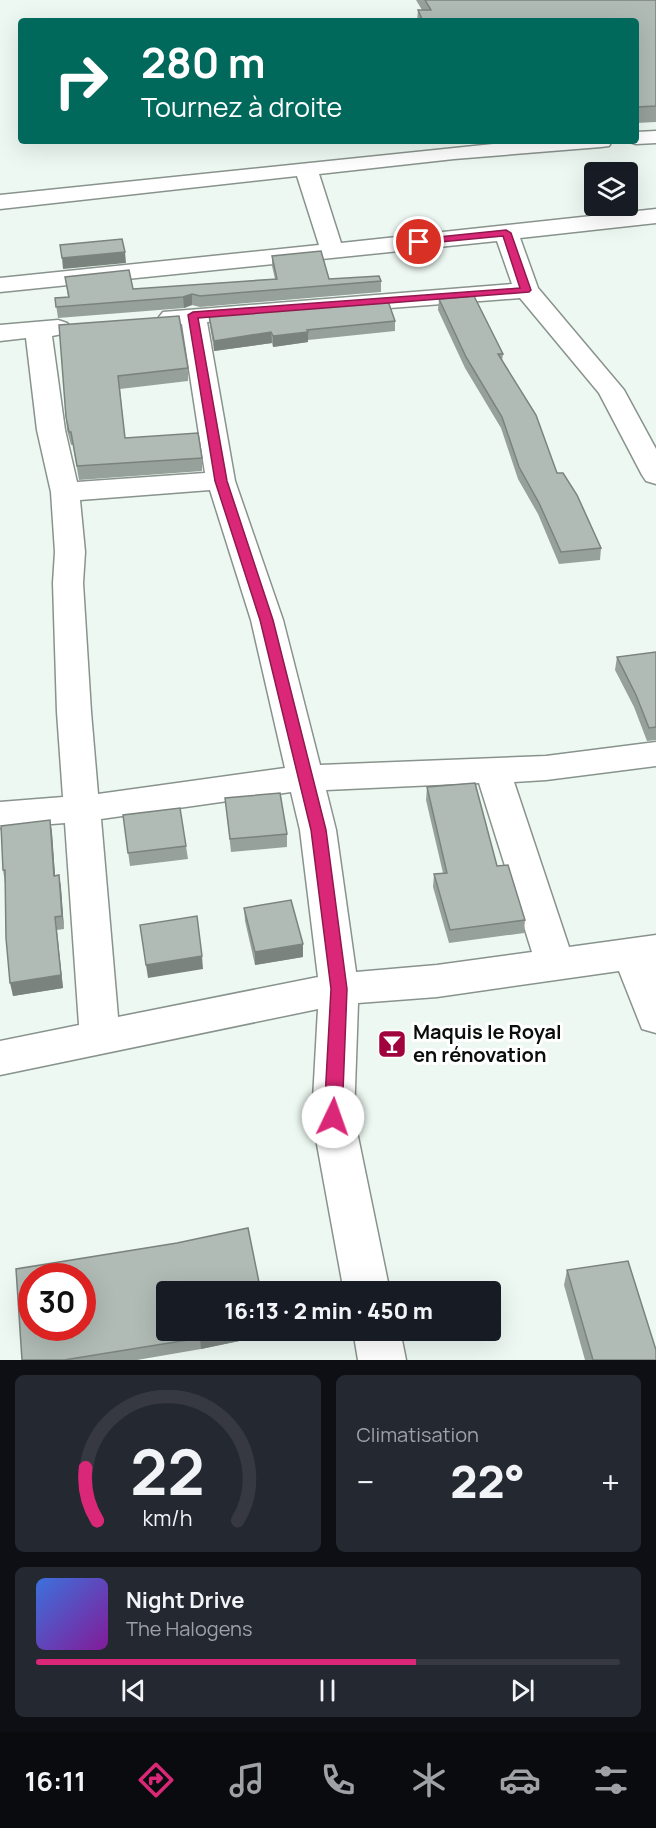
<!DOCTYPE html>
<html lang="fr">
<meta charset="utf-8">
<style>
:root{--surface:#171b24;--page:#242831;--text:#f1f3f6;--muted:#9ea1a6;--line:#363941;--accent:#db2777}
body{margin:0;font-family:Manrope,sans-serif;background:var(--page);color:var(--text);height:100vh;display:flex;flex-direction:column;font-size:22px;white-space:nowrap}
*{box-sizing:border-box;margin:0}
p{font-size:20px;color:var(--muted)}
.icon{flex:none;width:33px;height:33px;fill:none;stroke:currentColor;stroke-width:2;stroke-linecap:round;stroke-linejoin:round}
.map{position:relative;height:1360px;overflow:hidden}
.panel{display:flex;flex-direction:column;gap:15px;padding:15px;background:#0d0f14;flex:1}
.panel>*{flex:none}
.guide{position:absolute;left:18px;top:18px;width:621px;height:126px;border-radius:6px;box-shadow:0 6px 24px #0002;background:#00695c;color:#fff;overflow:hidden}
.fabs{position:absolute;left:584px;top:162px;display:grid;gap:12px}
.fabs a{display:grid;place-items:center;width:54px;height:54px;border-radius:6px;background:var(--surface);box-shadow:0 6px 24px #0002;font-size:30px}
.speed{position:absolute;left:18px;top:1263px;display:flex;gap:12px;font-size:30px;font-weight:700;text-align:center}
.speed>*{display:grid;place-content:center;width:78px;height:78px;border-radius:50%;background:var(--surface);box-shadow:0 6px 24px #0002;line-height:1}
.speed .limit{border:9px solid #d22;background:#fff;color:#111}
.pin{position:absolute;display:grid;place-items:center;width:51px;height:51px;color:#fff;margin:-26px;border:3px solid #fff;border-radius:50%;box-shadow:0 2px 6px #0007}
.me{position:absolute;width:66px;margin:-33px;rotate:3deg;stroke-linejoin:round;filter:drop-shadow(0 0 4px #0008)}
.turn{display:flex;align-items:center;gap:21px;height:126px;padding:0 24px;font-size:27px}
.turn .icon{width:78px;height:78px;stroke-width:2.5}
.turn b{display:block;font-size:42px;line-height:51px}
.big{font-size:45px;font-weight:800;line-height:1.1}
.panel .widget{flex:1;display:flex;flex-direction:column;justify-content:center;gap:9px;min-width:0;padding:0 21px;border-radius:9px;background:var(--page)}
.panel .dial{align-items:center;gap:0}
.dial svg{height:156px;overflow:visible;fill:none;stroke:var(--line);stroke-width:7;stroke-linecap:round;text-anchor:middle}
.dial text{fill:var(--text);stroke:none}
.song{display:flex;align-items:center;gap:18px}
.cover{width:72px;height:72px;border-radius:9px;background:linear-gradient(135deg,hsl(220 70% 55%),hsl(290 70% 35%))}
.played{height:6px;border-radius:3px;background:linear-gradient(90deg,var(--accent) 65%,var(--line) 65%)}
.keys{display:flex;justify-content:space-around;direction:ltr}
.heat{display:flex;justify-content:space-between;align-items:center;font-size:33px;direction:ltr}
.panel .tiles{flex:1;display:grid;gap:15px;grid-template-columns:1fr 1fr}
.widget:last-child{grid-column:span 2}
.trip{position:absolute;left:156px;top:1281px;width:345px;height:60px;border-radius:6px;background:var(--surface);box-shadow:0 6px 24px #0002;font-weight:800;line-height:60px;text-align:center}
.dock{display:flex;height:96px;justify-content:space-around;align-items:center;background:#090b0e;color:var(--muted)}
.dock .icon{width:42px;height:42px}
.dock .active{color:var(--accent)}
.dock b{font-size:27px;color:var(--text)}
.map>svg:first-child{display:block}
</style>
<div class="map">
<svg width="656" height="1360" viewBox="0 0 656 1360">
<rect width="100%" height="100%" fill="#edf8f2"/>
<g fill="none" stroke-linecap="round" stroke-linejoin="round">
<g stroke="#89938d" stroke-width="3">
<path id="minor" d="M 656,131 L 656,143 L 636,144 L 627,141 L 636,141 L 636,132 Z
M 522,141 L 612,141 L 609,146 L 601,147 L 454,159 L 319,174 L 341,243 L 656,209 L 656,223 L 520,238 L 538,288 L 624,390 L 656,449 L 656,484 L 646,481 L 642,475 L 599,393 L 520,298 L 207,322 L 235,481 L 283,620 L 320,765 L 546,756 L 656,742 L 656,766 L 546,780 L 514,782 L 569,947 L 656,935 L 656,1033 L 642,1029 L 619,971 L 437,997 L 358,1003 L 354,1117 L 390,1292 L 344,1292 L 312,1117 L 318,1009 L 0,1075 L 0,1041 L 79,1025 L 65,823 L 0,828 L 0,802 L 63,797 L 57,712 L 53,583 L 55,552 L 51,492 L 37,430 L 26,338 L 0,341 L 0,325 L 58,320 L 67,323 L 71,328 L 67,333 L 52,336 L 65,430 L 77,482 L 205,473 L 182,324 L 163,322 L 159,317 L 163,312 L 512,284 L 497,241 L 0,292 L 0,278 L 319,245 L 297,176 L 0,209 L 0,195 ZM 210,490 L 251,620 L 285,768 L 98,794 L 91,712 L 83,583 L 85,552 L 80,500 ZM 479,783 L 532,952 L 437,965 L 356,972 L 336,830 L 326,790 ZM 291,792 L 300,830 L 318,977 L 118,1017 L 101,819 Z
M 353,1330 L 400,1330 L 406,1360 L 358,1360 Z"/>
</g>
<use href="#minor" fill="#fff" fill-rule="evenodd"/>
</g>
<path fill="#97a19c" d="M 416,0 L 656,0 L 656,122 L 636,123 L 636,21 L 417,21 L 418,10 L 422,10 Z
M 272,256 L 329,279 L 381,281 L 381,292 L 200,307 L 192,305 L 184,308 L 58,318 L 55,298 L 68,297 L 65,277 L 133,289 L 275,279 L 272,266 Z
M 439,299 L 503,354 L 502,361 L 557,473 L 601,548 L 600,560 L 559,564 L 538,514 L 518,479 L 501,428 L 465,368 L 438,310 Z
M 209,316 L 395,321 L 395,331 L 308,340 L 308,342 L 273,347 L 272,343 L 214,351 L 210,326 Z
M 59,325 L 188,368 L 188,381 L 120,389 L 125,438 L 202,458 L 202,471 L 79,480 L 73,445 L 71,445 L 67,430 Z
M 656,652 L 656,740 L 647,741 L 634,707 L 615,670 L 617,657 Z
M 427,787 L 497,866 L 525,920 L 524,933 L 449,943 L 433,887 L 434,874 L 443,873 L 426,800 Z
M 225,798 L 287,834 L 287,847 L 231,852 Z
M 123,815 L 186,846 L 188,859 L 130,866 Z
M 50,820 L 52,833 L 55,876 L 59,875 L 61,888 L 64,929 L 57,930 L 63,988 L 13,996 L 5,883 L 3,870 Z
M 244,908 L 303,957 L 255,965 L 245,921 Z
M 16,1269 L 268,1335 L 201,1349 L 137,1360 L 22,1360 Z
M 567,1270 L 656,1360 L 585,1360 L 564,1285 Z"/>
<path fill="#7b837f" d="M 125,252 L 126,263 L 63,269 L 62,258 Z
M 192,294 L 192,305 L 184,308 L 183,297 Z
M 271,332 L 272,343 L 214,351 L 214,341 Z
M 308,332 L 308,342 L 273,347 L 273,336 Z
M 50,820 L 52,833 L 56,889 L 54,876 Z
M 59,875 L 61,888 L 64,929 L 62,916 Z
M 55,917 L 63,988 L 13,996 L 10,983 Z
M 303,944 L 303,957 L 255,965 L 255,952 Z
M 202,956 L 203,969 L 148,978 L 146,965 Z
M 234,1330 L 268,1330 L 268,1335 L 201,1349 L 200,1338 Z"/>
<path fill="#b0bbb5" stroke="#7b837f" stroke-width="1.5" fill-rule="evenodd" d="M 425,0 L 656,0 L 656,106 L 636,107 L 636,21 L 423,21 L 418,10 L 431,10 Z
M 122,239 L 125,252 L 62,258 L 60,245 Z
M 321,251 L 329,279 L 379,276 L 381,281 L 200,296 L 192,294 L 183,297 L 56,307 L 55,298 L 69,297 L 65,277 L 129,270 L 133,289 L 277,279 L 272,256 Z
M 474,296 L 503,354 L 498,354 L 536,415 L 557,473 L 563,473 L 577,495 L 601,548 L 561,552 L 539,503 L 519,467 L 502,417 L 466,357 L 439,299 Z
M 388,301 L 395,321 L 307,330 L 308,332 L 273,336 L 271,332 L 214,341 L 209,316 Z
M 179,316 L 188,368 L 118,376 L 125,438 L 198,433 L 202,458 L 77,466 L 71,432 L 69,432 L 66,417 L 59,325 Z
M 656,652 L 656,727 L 649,728 L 636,695 L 617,657 Z
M 475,783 L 497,866 L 508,865 L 525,920 L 450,930 L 434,874 L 447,873 L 427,787 Z
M 280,793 L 287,834 L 230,839 L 225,798 Z
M 180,808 L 186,846 L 128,853 L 123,815 Z
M 50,820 L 54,876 L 59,875 L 62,916 L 55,917 L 61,975 L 10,983 L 6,938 L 5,870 L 3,870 L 1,826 Z
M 291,900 L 303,944 L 255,952 L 244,908 Z
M 197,916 L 202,956 L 146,965 L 140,925 Z
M 248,1228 L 261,1292 L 166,1292 L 166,1330 L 234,1330 L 200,1338 L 64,1360 L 22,1360 L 16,1269 L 177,1243 ZM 32,1276 L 82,1276 L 82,1328 L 32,1328 Z
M 628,1261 L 656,1350 L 656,1360 L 593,1360 L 567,1270 Z"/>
<path fill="#db2777" stroke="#8e194d" stroke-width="1.5" d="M 506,230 L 511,233 L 531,290 L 529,292 L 198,318 L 227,481 L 273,620 L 326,830 L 347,989 L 342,1117 L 339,1123 L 333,1125 L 327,1123 L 324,1117 L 331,989 L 311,830 L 260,620 L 215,481 L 188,315 L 193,312 L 520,288 L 503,236 L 419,244 L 414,242 L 419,239 Z"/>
<defs>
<g id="bar-square" transform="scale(1.5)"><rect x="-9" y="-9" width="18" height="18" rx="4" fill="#a1033c" stroke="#fff"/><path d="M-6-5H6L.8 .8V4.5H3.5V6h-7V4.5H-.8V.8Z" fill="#fff"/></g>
</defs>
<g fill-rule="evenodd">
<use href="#bar-square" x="392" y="1044"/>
</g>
<g text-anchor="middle" stroke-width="6" stroke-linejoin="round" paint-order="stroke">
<g font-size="20" font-weight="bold" fill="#0a0d0b" stroke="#fff" text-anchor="start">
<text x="413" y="1039">Maquis le Royal<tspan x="413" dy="23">en rénovation</tspan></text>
</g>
</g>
</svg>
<div class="fabs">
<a><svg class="icon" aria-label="layers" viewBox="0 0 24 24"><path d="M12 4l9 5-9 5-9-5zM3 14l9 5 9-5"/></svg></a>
</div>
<div class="speed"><div class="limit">30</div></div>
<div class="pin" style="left:419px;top:242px;background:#d93025"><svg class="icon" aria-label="arrive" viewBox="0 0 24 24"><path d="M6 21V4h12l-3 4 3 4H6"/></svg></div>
<svg class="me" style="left:333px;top:1117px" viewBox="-20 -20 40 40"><circle r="19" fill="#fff"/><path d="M0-13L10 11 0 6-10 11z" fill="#db2777"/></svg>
<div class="trip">16:13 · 2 min · 450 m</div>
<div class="guide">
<div class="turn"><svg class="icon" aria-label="right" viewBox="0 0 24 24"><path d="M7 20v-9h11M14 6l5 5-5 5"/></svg><div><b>280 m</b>Tournez à droite</div></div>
</div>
</div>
<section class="panel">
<div class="tiles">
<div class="widget dial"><svg viewBox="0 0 100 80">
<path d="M14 69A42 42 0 1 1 86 69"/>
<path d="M14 69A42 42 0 0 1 8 42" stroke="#db2777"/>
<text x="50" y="56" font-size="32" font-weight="700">22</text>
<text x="50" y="72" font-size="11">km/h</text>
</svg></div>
<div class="widget"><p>Climatisation</p>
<div class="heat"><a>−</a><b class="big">22°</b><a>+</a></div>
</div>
<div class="widget">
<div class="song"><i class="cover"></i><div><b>Night Drive</b><p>The Halogens</p></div></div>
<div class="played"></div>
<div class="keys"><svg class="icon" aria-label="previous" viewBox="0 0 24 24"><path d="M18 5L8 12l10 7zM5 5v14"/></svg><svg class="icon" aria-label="pause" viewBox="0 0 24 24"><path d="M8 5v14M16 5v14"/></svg><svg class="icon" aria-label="next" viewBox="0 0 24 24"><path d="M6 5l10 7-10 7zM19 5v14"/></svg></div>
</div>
</div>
</section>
<nav class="dock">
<b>16:11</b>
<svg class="icon active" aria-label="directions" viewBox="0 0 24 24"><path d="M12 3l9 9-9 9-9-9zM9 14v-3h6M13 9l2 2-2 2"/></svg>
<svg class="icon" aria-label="music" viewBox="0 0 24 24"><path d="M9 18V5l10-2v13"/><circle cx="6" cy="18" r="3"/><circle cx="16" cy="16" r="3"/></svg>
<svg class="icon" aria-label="phone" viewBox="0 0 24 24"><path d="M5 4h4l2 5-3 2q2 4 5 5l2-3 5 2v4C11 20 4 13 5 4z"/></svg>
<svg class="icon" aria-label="climate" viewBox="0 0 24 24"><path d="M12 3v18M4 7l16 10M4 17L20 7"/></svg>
<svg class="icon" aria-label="car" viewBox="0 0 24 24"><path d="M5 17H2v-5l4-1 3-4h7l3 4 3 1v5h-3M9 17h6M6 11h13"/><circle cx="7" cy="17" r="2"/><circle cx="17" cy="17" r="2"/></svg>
<svg class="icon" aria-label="filters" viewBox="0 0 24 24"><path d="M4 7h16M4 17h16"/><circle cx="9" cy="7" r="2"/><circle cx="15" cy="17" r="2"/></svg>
</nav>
